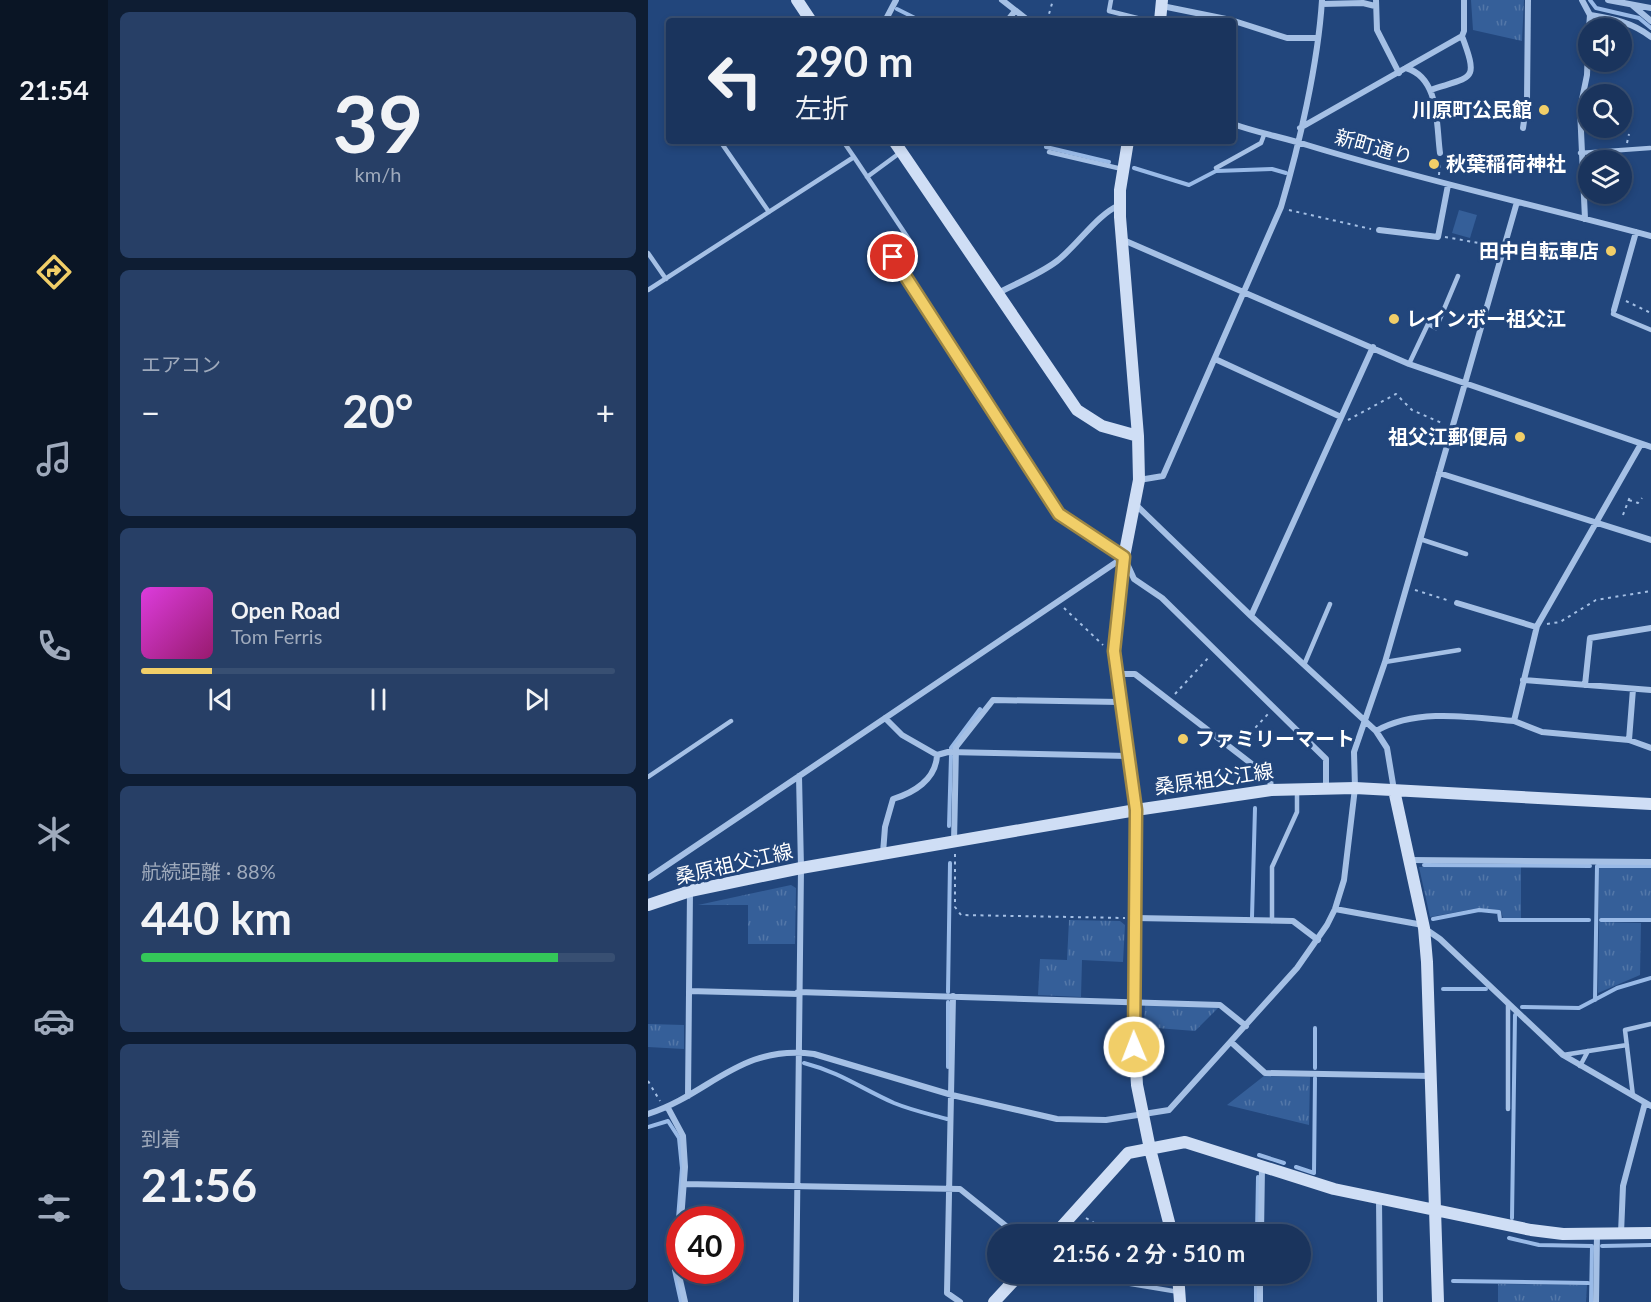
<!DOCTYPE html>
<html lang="ja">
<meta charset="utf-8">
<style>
:root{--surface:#1a345d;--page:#273f66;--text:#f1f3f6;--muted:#9faabc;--line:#384f72;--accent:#f1ce68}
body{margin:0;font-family:Lato,"Noto Sans JP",sans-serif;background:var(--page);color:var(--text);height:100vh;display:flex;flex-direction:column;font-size:22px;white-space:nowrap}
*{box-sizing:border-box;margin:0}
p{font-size:20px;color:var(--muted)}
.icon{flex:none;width:33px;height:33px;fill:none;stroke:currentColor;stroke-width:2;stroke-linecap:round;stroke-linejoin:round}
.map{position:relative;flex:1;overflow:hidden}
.side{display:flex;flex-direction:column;gap:12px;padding:12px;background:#0e1d33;width:540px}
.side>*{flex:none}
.guide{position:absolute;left:18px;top:18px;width:570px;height:126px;border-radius:6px;box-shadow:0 3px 9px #0003,0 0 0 2px var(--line);background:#1a345d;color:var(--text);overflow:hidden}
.tools{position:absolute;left:930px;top:18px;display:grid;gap:12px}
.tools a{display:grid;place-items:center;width:54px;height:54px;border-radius:50%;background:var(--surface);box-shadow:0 3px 9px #0003,0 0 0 2px var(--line);font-size:30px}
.speed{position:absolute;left:18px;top:1206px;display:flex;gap:12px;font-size:30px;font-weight:700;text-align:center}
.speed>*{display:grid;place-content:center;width:78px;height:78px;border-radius:50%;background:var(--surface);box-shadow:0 3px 9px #0003,0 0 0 2px var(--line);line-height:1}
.speed .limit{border:9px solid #d22;background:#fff;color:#111}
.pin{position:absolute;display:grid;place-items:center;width:51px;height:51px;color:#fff;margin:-26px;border:3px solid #fff;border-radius:50%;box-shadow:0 2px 6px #0007}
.me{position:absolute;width:66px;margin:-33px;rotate:359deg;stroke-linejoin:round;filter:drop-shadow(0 0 4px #0008)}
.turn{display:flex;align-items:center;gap:21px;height:126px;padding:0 30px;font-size:27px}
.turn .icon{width:78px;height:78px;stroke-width:2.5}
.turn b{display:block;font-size:42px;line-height:51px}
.big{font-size:45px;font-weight:700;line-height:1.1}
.side .card{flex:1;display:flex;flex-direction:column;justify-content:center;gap:9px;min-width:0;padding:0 21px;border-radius:9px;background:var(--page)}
.side .dial{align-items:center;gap:0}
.dial b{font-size:78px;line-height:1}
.song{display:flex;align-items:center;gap:18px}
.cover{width:72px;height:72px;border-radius:9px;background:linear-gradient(135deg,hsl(300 70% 55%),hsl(320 70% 35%))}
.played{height:6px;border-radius:3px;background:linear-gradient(90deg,var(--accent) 15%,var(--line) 15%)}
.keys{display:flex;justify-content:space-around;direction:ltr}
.heat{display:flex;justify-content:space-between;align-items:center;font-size:33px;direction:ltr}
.charge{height:9px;border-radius:4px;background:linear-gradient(90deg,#34c759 88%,var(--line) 0)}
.trip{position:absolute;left:339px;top:1224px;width:324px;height:60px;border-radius:30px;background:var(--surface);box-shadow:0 3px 9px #0003,0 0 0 2px var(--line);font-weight:700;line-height:60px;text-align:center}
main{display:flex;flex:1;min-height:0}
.dock{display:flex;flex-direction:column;width:108px;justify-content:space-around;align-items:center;background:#0a1525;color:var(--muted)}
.dock .icon{width:42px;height:42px}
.dock .current{color:var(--accent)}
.dock b{font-size:27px;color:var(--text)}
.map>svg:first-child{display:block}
</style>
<main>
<nav class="dock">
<b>21:54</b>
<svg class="icon current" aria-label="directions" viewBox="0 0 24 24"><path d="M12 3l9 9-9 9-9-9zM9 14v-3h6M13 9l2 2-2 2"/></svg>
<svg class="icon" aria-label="music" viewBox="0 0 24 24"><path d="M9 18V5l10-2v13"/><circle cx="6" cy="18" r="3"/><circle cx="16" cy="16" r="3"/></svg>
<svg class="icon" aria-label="phone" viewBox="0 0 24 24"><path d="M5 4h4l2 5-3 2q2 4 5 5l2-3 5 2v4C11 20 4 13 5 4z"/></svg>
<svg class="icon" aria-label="climate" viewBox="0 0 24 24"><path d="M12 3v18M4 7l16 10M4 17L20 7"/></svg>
<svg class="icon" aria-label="car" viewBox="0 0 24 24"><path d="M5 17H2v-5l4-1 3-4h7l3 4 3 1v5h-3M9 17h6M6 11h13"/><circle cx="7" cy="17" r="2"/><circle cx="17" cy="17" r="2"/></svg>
<svg class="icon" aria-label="filters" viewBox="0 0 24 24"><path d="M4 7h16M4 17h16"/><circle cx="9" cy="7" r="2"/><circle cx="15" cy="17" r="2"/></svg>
</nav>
<section class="side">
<div class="card dial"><b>39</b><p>km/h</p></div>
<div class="card"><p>エアコン</p>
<div class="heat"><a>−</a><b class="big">20°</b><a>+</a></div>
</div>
<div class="card">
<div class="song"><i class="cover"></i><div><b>Open Road</b><p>Tom Ferris</p></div></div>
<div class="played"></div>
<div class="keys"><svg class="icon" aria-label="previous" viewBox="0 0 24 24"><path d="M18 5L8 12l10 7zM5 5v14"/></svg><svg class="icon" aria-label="pause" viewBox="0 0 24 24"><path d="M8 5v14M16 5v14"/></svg><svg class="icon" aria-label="next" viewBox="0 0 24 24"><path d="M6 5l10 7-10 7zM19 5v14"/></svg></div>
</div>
<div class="card"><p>航続距離 · 88%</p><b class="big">440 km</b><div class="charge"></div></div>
<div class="card"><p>到着</p><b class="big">21:56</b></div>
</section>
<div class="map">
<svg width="1003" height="1302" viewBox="0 0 1003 1302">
<defs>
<pattern id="grass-tufts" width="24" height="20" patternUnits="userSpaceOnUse" patternTransform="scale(1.5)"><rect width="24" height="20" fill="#355f99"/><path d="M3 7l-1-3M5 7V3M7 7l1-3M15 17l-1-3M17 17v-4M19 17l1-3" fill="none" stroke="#5377a8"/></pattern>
</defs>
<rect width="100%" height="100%" fill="#22467c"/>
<path fill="url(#grass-tufts)" d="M 823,0 L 876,0 L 874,41 L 825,30 Z
M 771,867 L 873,867 L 873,918 L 855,918 L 853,911 L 831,908 L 782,917 Z
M 951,868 L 1003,868 L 1003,919 L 951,918 Z
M 143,885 L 148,888 L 147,944 L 100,944 L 100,905 L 50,905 Z
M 421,920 L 472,921 L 477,925 L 475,962 L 434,960 L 433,997 L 390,995 L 392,959 L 419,960 Z
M 951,922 L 993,923 L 992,975 L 950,993 Z
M 497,1004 L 571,1007 L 547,1031 L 496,1027 Z
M 0,1024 L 36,1025 L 36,1049 L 0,1047 Z
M 616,1076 L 662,1077 L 661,1125 L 579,1105 Z
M 850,1284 L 939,1285 L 938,1302 L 850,1302 Z"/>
<path fill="#355f99" d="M 811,210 L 829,215 L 822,238 L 804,233 Z"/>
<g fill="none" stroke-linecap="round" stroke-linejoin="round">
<path stroke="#99bae7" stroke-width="4" d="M 942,0 L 948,8 L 991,18 L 1003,28
M 249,9 L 273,21
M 400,141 L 398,147 L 461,162
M 486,168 L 541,185 L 568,171 L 624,169 L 638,173
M 303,748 L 332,709
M 301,826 L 303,756
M 776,865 L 942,866
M 604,917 L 607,808
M 785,919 L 831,910 L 851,912 L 852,920 L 941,920
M 953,920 L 1003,920
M 795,989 L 838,989
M 300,992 L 302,863
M 947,1000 L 949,866 L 1003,866
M 874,1007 L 931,1008 L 969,988 L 1003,978
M 156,1063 C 194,1073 212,1088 246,1103 C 263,1110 281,1114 299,1119
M 300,1067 L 300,1002
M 667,1068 L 667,1028
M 0,1127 L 20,1121 L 31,1138 L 34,1168 L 26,1270 L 33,1302
M 611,1155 L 636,1163
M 648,1167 L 666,1173 L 667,1078
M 864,1218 L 867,1015
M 609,1234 L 610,1177
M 861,1238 L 891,1245 L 944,1246 L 943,1302
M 954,1246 L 1003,1245
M 805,1281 L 940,1283
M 608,1302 L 608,1274"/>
<path stroke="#a5c0e5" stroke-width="2" stroke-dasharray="3 4.5" stroke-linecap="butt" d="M 399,21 L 405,0
M 585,44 L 589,45
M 979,143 L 981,134
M 791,175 L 792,162
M 641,210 L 723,229
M 797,237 L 848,246
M 978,301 L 1003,313
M 700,420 L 748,394 L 764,410 L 796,424
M 981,500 L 990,503 L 994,498
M 975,515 L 983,494
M 767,590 L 802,601
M 416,608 L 455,645
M 899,624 L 912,622 L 948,600 L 1003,591
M 527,694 L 562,656
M 592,744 L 621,713
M 307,854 L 307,907 L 313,915 L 477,918
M 0,1081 L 12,1101
M 438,1218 L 464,1234"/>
<path stroke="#a5c0e5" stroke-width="4.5" d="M 463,0 L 461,11 L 501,21
M 72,141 L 121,212
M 195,141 L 206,157
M 401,152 L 474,169
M 932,153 L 1002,148
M 568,168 L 613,143 L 616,135
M 219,177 L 253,152
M 0,253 L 18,279
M 0,290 L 206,157 L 264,244 L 245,257 L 411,514 L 473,556
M 966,310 L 965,314 L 1003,330
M 761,364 L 780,324 L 788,328 L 810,276
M 772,539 L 818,554
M 737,662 L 811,650
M 656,665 L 682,604
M 0,777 L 83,721
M 624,921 L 624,867 L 649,812 L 649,791
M 915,1055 L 979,1045
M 932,1066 L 940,1051
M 985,1096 L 977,1030 L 1003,1024
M 860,1109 L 860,1004
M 471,1282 L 531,1292"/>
<path stroke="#a5c0e5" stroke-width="6" d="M 354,0 L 381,21
M 728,0 L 729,30 L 751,73
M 934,0 L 942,15 L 941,28
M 960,0 L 1003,8
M 674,4 L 715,3 L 727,6
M 984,5 L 1003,21
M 514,6 L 583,20 L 639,38 L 670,38
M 942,15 C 965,19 984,22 1003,37
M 237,21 L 248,0
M 359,21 L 367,11
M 758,68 C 792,78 788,124 792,153
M 782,90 C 825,76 831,82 814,36
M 585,124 C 610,133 634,137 659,145 C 773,180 888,205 1003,236
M 652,128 L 814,36 L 816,31 L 816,0
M 875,128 L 879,100 L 880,0
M 937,219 L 932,109 L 939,75 L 940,48
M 731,230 L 790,237 L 800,185
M 473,239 L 761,364 L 1003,447
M 350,293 C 369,283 392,274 409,261 C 430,245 449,214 472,205
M 966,310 L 988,232
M 567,359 L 693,417
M 791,473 L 1003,540
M 491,480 L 515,476 L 633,207 C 651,146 670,64 674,0
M 486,503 L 603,616 L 728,731 L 739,748 L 746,790
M 809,603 L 888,627
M 603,616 L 725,347
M 469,674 L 487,674 L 622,778 L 623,789
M 875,680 L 1003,690
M 937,685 L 942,638 L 1003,628
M 237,718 L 254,735 L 289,755 L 300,752 L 480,756
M 866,721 L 894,732 L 981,740 L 1003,748
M 728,731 C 769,708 822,717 866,721 L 889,626 L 993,444
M 981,740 L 985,689
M 306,842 L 308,747 L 345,700 L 472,702
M 235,853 L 237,827 L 245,799 C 265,793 288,780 289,755
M 761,860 L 1003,862
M 0,878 L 476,557 L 486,579 L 514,598 L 678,759 L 678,788
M 687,909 L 775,925
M 487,918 L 645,921 L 670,940
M 776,928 L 792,939 L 915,1055 L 1003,1106
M 41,991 L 151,994
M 150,992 L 572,1005 L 598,1026
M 305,996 L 299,1293 L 312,1302
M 583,1042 L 617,1073 L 783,1076
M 40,1096 L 42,891
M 20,1108 L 35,1136 L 37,1167 L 33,1220
M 0,1114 C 62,1094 92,1044 166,1054 L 304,1095 L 409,1119 L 458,1120 L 521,1110 L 649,968 L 679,925 L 687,909 L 696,880 L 707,788 L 706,752 L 737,662 L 869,202
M 36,1184 L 312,1189 L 368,1234
M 731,1199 L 732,1302
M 973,1233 L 975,1186 L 997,1103
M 613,1234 L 614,1167
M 32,1243 L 30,1271 L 37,1302
M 148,1302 L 153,868 L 151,776
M 612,1302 L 612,1274
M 948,1302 L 949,1234"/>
<path stroke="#cfdef5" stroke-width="12" d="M 149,0 L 163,21
M 512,21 L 514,0
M 246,141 L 429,410 L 454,426 L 490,436
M 480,141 L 472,190 L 472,217 L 490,436 L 491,480 L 476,557 L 466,651 L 488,810 L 486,1033 L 489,1085 L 502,1149 L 524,1234
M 746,790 L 776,928 L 779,962 L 790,1302
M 0,905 L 42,891 L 153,868 L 488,810 L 623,790 L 707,788 L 1003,804
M 407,1234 L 480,1153 L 537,1142 L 686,1189 L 883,1230 L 915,1234 L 1003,1233
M 530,1274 L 532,1302
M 346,1302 L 372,1274"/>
</g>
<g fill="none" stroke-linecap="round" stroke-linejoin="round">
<g stroke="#9d8644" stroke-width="15">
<path id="route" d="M 245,257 L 411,514 L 476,557 L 466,651 L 488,810 L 486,1047"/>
</g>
<use href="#route" stroke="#f1ce68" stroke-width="10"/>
</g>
<g fill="#f1ce68" stroke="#22467c" stroke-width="2">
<circle cx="896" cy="110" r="6"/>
<circle cx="786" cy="164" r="6"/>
<circle cx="963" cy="251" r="6"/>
<circle cx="746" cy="319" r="6"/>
<circle cx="872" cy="437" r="6"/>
<circle cx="535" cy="739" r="6"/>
</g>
<g text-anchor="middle" stroke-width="6" stroke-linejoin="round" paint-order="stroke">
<g font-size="20" font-weight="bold" fill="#fff" stroke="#22467c" text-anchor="end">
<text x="884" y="117">川原町公民館</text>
<text x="798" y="171" text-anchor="start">秋葉稲荷神社</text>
<text x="951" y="258">田中自転車店</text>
<text x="758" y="326" text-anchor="start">レインボー祖父江</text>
<text x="860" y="444">祖父江郵便局</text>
<text x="547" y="746" text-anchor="start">ファミリーマート</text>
</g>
<g font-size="20" fill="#fff" stroke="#22467c">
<text transform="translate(726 147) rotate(16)" y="7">新町通り</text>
<text transform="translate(566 779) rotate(-8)" y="7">桑原祖父江線</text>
<text transform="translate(86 864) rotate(-13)" y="7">桑原祖父江線</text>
</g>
</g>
</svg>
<div class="tools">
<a><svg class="icon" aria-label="sound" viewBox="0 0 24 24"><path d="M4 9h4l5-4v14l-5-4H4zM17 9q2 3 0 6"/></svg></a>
<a><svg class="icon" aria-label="search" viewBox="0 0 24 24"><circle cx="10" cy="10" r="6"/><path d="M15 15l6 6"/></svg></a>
<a><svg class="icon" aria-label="layers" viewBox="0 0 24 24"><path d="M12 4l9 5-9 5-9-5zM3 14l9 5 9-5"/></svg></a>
</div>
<div class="speed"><div class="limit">40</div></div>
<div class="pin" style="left:245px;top:257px;background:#d93025"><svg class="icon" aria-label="arrive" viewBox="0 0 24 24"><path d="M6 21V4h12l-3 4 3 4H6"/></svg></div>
<svg class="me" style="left:486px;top:1047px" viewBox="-20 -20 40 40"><circle r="17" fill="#f1ce68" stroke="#fff" stroke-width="3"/><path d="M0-11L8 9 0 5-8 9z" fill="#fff"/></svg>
<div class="trip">21:56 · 2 分 · 510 m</div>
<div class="guide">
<div class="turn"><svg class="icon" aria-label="left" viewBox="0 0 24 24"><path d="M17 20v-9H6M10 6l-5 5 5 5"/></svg><div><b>290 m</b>左折</div></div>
</div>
</div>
</main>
